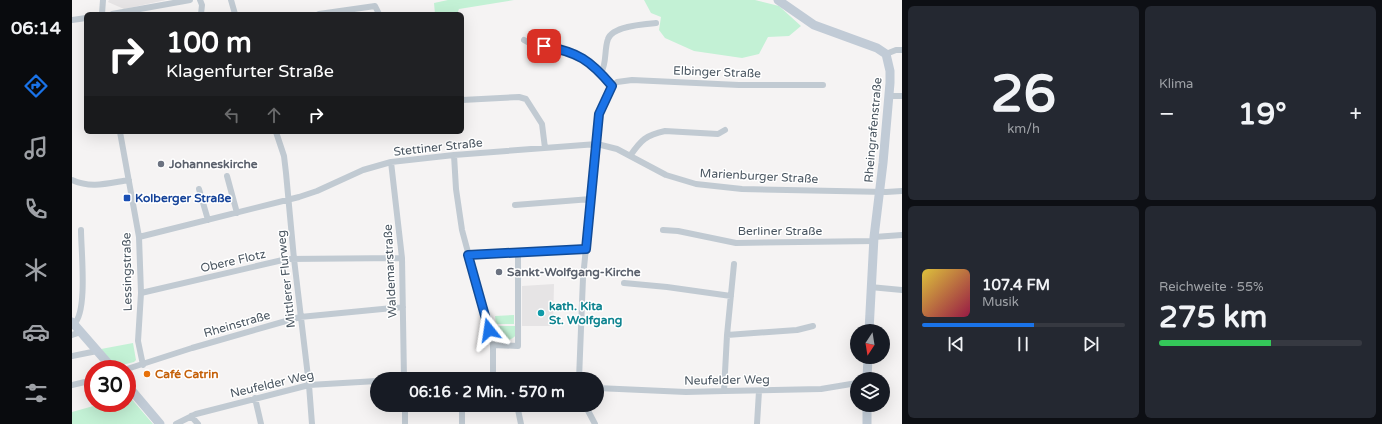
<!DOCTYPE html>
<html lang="de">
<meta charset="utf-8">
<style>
:root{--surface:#171b24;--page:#242831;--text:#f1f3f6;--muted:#9ea1a6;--line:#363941;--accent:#1a73e8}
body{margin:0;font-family:"Varela Round",sans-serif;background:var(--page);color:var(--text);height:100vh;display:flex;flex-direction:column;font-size:15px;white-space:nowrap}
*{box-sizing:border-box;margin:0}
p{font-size:13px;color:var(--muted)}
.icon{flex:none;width:22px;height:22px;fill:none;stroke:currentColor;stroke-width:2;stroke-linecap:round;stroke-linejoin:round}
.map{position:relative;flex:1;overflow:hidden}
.details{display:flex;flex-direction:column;gap:6px;padding:6px;background:#0d0f14;width:480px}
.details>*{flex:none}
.banner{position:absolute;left:12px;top:12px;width:380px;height:122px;border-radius:6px;box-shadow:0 4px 16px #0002;background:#202124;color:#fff;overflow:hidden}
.needle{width:26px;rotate:192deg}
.controls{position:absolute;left:778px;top:324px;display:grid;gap:8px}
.controls a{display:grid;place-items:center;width:40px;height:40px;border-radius:50%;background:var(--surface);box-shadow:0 4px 16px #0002;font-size:20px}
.speed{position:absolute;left:12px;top:360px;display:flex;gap:8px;font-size:20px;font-weight:700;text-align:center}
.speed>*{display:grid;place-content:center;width:52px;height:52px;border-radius:50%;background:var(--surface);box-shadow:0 4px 16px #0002;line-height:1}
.speed .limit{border:6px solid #d22;background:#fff;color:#111}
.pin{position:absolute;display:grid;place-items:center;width:34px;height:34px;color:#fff;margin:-17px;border-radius:8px;box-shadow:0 2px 6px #0006}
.me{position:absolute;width:44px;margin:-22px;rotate:345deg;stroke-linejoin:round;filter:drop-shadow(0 0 3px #0008)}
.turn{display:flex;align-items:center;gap:14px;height:84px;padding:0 16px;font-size:18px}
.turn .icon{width:52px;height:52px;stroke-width:2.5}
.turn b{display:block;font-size:28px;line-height:34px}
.lanes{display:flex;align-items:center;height:38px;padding:0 16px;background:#0003;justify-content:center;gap:20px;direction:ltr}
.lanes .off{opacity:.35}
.big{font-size:30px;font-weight:700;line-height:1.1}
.details .card{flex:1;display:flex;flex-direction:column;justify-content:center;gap:6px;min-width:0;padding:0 14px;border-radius:6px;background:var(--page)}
.details .dial{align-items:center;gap:0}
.dial b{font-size:52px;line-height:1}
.song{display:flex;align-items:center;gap:12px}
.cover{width:48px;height:48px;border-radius:6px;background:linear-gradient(135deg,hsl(50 70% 55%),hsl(340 70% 35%))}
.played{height:4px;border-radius:2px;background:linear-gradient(90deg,var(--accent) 55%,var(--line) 55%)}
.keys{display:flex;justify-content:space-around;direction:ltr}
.heat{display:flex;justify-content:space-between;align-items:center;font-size:22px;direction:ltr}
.charge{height:6px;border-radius:3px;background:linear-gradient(90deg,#34c759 55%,var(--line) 0)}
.details .tiles{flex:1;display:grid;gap:6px;grid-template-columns:repeat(2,1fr)}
.trip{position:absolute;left:298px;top:372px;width:234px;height:40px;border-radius:20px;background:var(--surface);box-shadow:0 4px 16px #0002;font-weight:700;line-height:40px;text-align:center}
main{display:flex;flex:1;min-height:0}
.tab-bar{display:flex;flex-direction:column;width:72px;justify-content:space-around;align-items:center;background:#090b0e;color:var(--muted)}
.tab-bar .icon{width:28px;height:28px}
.tab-bar .active{color:var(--accent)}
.tab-bar b{font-size:18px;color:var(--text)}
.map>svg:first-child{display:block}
</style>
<main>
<nav class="tab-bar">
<b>06:14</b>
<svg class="icon active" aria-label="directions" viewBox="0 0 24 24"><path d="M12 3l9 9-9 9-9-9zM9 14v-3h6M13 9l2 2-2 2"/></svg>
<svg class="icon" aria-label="music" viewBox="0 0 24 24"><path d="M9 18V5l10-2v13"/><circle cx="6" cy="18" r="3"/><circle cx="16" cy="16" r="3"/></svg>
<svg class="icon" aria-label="phone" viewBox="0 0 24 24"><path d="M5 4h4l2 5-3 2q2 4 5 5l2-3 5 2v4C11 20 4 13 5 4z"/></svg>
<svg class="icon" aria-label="climate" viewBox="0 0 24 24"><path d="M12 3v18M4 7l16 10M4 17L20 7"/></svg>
<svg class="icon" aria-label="car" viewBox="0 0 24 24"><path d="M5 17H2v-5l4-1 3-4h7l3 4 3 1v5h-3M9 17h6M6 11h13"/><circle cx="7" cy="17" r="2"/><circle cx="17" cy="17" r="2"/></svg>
<svg class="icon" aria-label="filters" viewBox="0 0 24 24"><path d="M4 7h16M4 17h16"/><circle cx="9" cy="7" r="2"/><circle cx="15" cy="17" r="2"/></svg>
</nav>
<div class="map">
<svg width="830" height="424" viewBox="0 0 830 424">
<rect width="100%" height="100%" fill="#f5f3f3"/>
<path fill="#e6e4e5" d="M 37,0 L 94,0 L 52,9 L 36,2 Z
M 482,284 L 481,326 L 450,326 L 450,286 Z"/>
<path fill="#c3f1d5" d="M 376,0 L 442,0 L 387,9 L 385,14 L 363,14 L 362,3 Z
M 572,0 L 683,0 L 707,6 L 729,26 L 717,36 L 696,37 L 687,54 L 670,58 L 622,51 L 593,38 L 587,30 L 589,17 L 579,13 Z
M 442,315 L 442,324 L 424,324 L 423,316 Z
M 421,326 L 444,326 L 444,335 C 440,341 430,342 424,338 Z
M 61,343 L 64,360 L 62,362 L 46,366 L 44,362 L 41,363 L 29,349 Z
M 57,396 L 81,424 L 0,424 L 0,412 L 32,403 L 55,403 L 55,397 Z"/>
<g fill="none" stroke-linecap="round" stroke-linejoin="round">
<path stroke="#c1cad2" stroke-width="6" d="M 128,0 L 130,5 L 129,14
M 159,0 L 163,14
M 30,14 L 31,0
M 40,14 L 118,0
M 247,14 L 303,6 L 307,14
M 0,20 L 14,18
M 452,40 C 462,47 477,46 488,49 C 511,55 525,68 540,86
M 814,54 L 824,50 L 830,50
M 529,73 C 535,63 532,50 536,39 C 540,26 572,24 584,23
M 817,96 L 830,96
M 390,100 L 447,97 L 454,99 L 470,124 L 473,148
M 48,132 L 67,237 L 69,293 L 66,341 L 71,365
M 204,132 L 212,156 L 214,173 L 222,259 L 237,385 L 240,424
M 382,155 L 384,189 L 390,230 L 421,345 L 421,379
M 558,156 C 569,140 574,135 593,131 L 646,134 L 653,130
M 319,162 L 330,258 L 332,379
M 155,176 L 165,213
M 0,180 C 19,189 37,183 57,180
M 127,189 L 136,220
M 443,205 L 519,199
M 591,230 L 606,231 L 664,243 L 802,241
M 67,237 L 227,197 L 245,191 L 291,170 L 319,162 L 382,155 L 525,144 L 545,149 L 594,175 L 624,184 L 670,189 L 814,192 L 830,191
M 802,237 L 830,235
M 396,255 L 514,249
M 552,283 L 595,287 L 659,296
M 798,287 L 830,290
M 69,293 L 215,259 L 330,258
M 2,324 C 16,312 9,250 9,230
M 0,335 L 9,332
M 655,335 L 725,330 L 741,326
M 421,345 L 446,346 L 446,252
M 0,356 L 25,351
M 55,369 L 120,348 L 228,317 L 331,307
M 507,379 L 511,278 L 527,114 L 540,86 L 545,82 L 560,80 L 667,85 L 751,85
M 0,385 L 21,380
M 525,388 L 614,392 L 652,391 L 749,389 L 785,383
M 652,391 L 655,335 L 662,264
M 183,398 L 189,424
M 333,405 L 333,424
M 445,405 L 449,424
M 513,405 L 523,424
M 119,416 L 126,424
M 104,424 L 124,414 L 237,385 L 305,381
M 390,424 L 390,405
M 685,424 L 687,391"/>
<path stroke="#c1cbd6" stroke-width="9" d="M 706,0 L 742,25 L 805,48 L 814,54 L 818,71 L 818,83 L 811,163 L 802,237 L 797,331
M 0,322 L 41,369
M 795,379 L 796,357
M 55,385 L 88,424
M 795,424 L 795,405"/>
</g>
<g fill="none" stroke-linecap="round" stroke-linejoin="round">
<g stroke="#114b97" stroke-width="10">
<path id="route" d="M 417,330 L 396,255 L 514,249 L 527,114 L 540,86 C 518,60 506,52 472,46"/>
</g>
<use href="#route" stroke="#1a73e8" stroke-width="7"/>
</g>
<g fill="#6b7280" stroke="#fff" stroke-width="1.5">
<circle cx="89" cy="164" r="4"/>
<circle cx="427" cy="272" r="4"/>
</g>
<rect fill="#1a4fb4" stroke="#fff" stroke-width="1.5" x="51" y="194" width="8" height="8" rx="2"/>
<circle fill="#0f9aa8" stroke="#fff" stroke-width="1.5" cx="469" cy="313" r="4"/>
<circle fill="#e8710a" stroke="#fff" stroke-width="1.5" cx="75" cy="374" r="4"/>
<g text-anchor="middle" stroke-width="3" stroke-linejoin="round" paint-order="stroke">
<g font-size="12" fill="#4a5661" stroke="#fff">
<text transform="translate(645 72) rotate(2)" y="4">Elbinger Straße</text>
<text transform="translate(801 130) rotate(-85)" y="4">Rheingrafenstraße</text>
<text transform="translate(366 147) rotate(-6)" y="4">Stettiner Straße</text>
<text transform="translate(687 176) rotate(3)" y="4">Marienburger Straße</text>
<text x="708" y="235">Berliner Straße</text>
<text transform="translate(161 261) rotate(-13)" y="4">Obere Flotz</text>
<text transform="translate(318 271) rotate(-93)" y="4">Waldemarstraße</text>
<text transform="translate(55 272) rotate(-91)" y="4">Lessingstraße</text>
<text transform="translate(214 279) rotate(-96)" y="4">Mittlerer Flurweg</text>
<text transform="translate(165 324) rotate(-16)" y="4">Rheinstraße</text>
<text transform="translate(655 380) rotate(-1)" y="4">Neufelder Weg</text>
<text transform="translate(200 384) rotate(-13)" y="4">Neufelder Weg</text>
</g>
<g font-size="12" font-weight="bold" fill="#5b616d" stroke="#fff" text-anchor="start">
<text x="97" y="168">Johanneskirche</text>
<text x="435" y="276">Sankt-Wolfgang-Kirche</text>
</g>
<g font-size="12" font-weight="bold" fill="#164399" stroke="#fff" text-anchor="start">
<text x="63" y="202">Kolberger Straße</text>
</g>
<g font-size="12" font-weight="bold" fill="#0d838f" stroke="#fff" text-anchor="start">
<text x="477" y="310">kath. Kita<tspan x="477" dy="14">St. Wolfgang</tspan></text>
</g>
<g font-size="12" font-weight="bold" fill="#c56008" stroke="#fff" text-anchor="start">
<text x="83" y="378">Café Catrin</text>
</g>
</g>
</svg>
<div class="controls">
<a><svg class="needle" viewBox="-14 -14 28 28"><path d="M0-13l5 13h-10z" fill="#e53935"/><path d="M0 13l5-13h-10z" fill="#9ea1a6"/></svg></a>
<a><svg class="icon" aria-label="layers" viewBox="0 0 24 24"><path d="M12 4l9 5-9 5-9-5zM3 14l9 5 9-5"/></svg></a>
</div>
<div class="speed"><div class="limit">30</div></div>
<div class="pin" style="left:472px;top:46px;background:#d93025"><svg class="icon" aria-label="arrive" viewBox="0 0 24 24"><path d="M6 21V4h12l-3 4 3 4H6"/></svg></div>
<svg class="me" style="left:417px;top:330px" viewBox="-20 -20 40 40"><path d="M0-17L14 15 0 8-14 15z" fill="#1a73e8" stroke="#fff" stroke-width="4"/></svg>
<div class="trip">06:16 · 2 Min. · 570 m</div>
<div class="banner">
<div class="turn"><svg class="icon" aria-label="right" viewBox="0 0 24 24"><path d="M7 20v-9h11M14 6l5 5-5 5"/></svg><div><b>100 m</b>Klagenfurter Straße</div></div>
<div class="lanes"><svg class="icon off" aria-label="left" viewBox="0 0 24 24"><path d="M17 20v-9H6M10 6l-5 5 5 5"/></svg><svg class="icon off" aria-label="ahead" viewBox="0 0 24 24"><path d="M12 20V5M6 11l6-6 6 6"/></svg><svg class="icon" aria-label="right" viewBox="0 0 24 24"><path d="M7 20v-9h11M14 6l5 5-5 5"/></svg></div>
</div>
</div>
<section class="details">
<div class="tiles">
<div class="card dial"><b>26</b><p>km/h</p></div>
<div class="card"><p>Klima</p>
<div class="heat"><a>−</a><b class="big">19°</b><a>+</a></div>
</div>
<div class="card">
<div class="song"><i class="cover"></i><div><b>107.4 FM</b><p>Musik</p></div></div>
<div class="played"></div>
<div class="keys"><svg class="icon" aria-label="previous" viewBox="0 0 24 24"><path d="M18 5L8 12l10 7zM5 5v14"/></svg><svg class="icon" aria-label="pause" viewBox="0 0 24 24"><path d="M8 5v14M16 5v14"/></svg><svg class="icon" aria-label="next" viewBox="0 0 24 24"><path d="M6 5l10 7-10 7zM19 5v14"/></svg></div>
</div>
<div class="card"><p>Reichweite · 55%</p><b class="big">275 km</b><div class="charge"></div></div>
</div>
</section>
</main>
